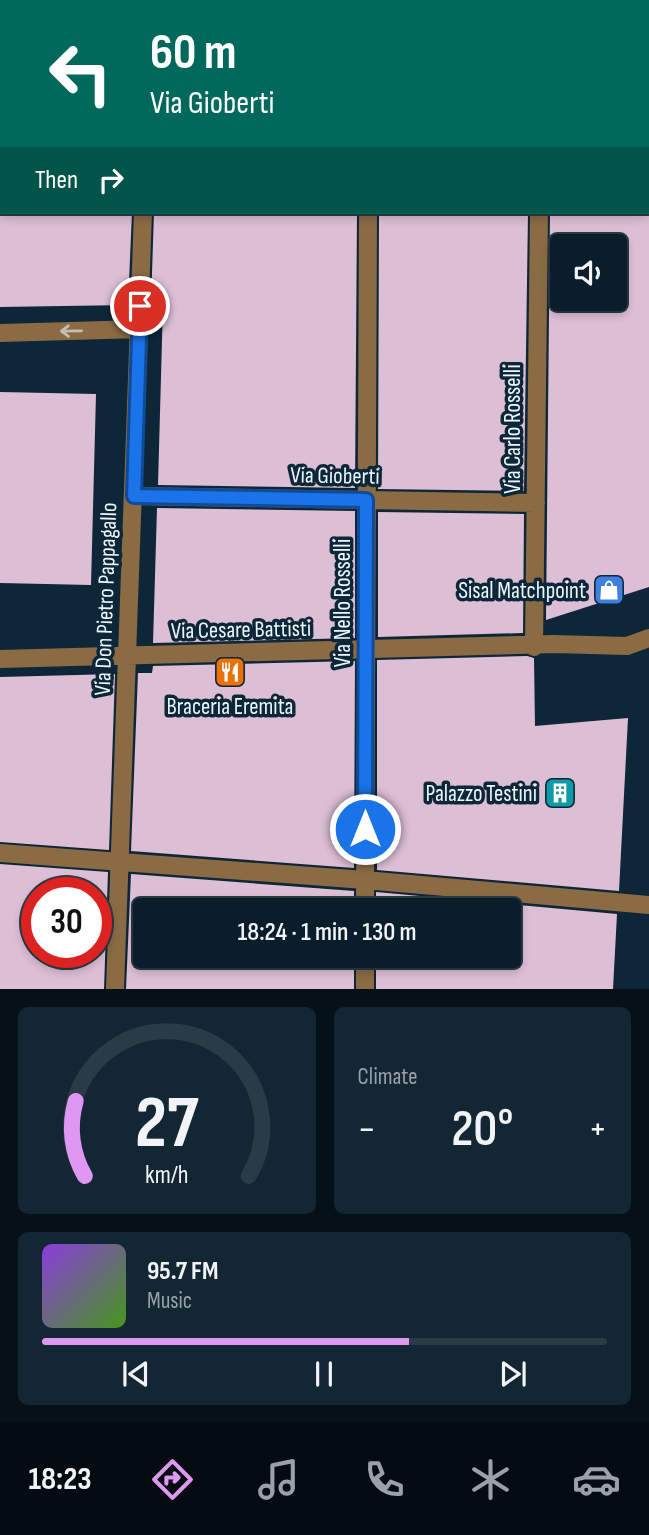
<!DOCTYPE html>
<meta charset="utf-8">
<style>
:root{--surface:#0a1d2b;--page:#132633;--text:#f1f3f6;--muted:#99a2a9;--line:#2a3b47;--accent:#df98f1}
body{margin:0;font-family:"Sofia Sans Condensed",sans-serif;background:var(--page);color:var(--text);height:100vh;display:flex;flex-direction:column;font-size:26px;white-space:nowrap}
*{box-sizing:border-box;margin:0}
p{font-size:23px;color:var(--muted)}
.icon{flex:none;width:38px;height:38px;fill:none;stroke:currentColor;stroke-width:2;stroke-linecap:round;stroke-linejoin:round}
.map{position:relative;height:989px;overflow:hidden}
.sheet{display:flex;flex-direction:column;gap:18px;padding:18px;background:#061018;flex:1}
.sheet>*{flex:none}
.top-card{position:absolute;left:0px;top:0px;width:649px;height:214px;box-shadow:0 4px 10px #0003,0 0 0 2px var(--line);background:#00695c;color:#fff;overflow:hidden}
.fabs{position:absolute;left:550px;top:234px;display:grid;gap:14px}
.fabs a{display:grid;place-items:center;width:77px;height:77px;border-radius:7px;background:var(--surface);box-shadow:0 4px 10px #0003,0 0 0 2px var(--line);font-size:35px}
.speed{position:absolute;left:21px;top:877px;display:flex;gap:14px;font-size:35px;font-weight:700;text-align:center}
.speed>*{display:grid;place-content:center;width:91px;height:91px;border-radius:50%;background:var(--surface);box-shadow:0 4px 10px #0003,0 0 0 2px var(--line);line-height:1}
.speed .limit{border:10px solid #d22;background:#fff;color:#111}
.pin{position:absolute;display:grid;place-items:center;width:60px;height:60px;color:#fff;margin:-30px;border:4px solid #fff;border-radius:50%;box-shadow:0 2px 7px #0007}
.me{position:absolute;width:77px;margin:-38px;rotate:0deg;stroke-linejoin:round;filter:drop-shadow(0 0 5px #0008)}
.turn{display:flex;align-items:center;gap:24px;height:147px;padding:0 35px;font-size:32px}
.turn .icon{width:91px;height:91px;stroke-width:2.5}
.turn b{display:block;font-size:49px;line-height:60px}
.then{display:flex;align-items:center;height:66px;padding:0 35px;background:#0003;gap:14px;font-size:26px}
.big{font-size:52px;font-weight:600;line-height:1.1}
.sheet .widget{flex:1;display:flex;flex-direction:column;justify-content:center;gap:10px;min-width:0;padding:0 24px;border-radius:10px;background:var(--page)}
.sheet .dial{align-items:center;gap:0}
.dial svg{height:182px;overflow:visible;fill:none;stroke:var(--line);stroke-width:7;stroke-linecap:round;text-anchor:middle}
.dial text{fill:var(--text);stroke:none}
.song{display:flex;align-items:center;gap:21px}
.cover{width:84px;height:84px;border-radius:10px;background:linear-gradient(135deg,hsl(270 70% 55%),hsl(100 70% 35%))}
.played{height:7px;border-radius:4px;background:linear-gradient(90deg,var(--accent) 65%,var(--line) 65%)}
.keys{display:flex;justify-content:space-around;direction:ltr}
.heat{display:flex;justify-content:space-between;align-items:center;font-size:38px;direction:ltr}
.sheet .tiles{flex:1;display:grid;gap:18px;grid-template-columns:1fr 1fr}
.widget:last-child{grid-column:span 2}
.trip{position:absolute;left:133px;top:898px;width:388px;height:70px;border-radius:7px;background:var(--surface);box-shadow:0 4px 10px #0003,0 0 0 2px var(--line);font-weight:600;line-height:70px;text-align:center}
.menu{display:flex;height:112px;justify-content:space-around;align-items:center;background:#040c11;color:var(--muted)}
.menu .icon{width:49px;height:49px}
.menu .selected{color:var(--accent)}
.menu b{font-size:32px;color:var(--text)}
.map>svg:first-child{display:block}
</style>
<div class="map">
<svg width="649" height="989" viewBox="0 0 649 989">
<rect width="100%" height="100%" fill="#0d2739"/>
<path fill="#dcbed5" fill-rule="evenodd" d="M 0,212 L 132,212 L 128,305 L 0,307 Z
M 154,212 L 357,212 L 355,488 L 158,485 L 163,304 L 151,304 Z
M 379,212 L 528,212 L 524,491 L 378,489 Z
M 550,212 L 649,212 L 649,587 L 546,620 ZM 562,247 L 614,247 L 614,299 L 562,299 Z
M 0,392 L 96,394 L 91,585 L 0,583 Z
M 157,508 L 355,511 L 355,638 L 153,643 Z
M 378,512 L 524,514 L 523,633 L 378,637 Z
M 527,656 L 534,658 L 535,726 L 628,718 L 619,891 L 377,870 L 377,660 Z
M 355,661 L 354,868 L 131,851 L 138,673 L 152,673 L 153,666 Z
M 115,674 L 109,850 L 0,842 L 0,677 Z
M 0,864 L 108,872 L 104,989 L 0,989 ZM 37,892 L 96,892 L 96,952 L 37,952 Z
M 131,874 L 354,891 L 354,910 L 145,910 L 145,956 L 354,956 L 354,989 L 126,989 Z
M 376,892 L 617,914 L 613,989 L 376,989 L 376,956 L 509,956 L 509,910 L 376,910 Z"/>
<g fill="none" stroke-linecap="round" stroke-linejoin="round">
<path stroke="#8a6b44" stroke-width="18" d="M 149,0 L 149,2
M 168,2 L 186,0
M 369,2 L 369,0
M 541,2 L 541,0
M 0,17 L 2,17
M 648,119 L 649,119
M 0,173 L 2,173
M 0,333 L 140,329
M 134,496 L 536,503
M 534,647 L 539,212
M 0,659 L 554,644 L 627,646 L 649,638
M 0,853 L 365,880 L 649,905
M 365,910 L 368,212
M 115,989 L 143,212
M 365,989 L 365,956"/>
</g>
<defs><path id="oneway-shaft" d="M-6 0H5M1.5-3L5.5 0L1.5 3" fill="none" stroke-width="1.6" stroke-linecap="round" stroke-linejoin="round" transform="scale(1.75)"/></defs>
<use stroke="#c5beb3" href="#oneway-shaft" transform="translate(71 331) rotate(179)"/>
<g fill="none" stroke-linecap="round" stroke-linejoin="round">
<g stroke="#114b97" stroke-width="18">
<path id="route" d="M 140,306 L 134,496 L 366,500 L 365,829"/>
</g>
<use href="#route" stroke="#1a73e8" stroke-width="12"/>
</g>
<defs>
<g id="shop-square" transform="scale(1.575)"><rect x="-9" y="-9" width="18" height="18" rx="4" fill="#3f7fe0" stroke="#0d2739"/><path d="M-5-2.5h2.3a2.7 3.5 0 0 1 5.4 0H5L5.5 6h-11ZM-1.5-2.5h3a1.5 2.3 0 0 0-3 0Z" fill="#fff"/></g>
<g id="restaurant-square" transform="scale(1.575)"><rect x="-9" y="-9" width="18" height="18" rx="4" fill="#e8710a" stroke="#0d2739"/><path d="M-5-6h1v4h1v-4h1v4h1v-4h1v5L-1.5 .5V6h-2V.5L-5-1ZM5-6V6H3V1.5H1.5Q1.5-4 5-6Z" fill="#fff"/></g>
<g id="building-square" transform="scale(1.575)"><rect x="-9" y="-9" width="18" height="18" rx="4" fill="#0f9aa8" stroke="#0d2739"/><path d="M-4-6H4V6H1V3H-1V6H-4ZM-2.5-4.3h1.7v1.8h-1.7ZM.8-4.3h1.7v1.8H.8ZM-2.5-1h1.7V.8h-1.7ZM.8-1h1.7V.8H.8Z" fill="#fff"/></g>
</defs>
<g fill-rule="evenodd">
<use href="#shop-square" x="609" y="590"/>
<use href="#restaurant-square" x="230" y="672"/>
<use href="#building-square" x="560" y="793"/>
</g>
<g text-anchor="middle" stroke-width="7" stroke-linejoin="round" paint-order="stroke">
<g font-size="23" fill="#ecf6fd" stroke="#0d2739">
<text transform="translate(512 429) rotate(-90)" y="8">Via Carlo Rosselli</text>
<text transform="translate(335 475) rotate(1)" y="8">Via Gioberti</text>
<text transform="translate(105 599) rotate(-88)" y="8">Via Don Pietro Pappagallo</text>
<text transform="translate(342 603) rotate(-90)" y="8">Via Nello Rosselli</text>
<text transform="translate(241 629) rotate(-1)" y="8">Via Cesare Battisti</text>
</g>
<g font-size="23" fill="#ecf6fd" stroke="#0d2739" text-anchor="end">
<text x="586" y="598">Sisal Matchpoint</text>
<text x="230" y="714" text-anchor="middle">Braceria Eremita</text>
<text x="537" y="801">Palazzo Testini</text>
</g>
</g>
</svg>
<div class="fabs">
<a><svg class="icon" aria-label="sound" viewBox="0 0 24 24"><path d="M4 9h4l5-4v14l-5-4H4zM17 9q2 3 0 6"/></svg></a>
</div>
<div class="speed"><div class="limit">30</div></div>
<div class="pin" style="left:140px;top:306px;background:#d93025"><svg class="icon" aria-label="arrive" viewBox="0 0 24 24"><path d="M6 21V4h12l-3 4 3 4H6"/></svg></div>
<svg class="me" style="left:365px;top:829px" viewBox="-20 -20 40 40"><circle r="17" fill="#1a73e8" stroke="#fff" stroke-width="3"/><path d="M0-11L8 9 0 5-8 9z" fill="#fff"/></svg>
<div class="trip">18:24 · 1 min · 130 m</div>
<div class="top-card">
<div class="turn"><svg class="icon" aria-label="left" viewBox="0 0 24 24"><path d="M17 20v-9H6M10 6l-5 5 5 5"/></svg><div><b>60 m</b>Via Gioberti</div></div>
<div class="then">Then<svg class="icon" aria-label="right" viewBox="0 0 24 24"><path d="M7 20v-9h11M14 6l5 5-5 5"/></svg></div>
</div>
</div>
<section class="sheet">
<div class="tiles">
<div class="widget dial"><svg viewBox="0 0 100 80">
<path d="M14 69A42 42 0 1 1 86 69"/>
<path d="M14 69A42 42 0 0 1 10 36" stroke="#df98f1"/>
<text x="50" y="56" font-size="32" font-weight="700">27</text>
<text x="50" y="72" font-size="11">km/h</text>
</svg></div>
<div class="widget"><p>Climate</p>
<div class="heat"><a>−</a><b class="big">20°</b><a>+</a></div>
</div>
<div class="widget">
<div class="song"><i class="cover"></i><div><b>95.7 FM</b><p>Music</p></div></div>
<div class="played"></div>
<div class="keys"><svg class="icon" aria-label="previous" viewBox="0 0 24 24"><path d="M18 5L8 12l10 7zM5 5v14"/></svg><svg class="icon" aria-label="pause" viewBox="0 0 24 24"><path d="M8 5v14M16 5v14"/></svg><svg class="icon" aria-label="next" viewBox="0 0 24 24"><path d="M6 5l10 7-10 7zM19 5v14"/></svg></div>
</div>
</div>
</section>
<nav class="menu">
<b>18:23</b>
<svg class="icon selected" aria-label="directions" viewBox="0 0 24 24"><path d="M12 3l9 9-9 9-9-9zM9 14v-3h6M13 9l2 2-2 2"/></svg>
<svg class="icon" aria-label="music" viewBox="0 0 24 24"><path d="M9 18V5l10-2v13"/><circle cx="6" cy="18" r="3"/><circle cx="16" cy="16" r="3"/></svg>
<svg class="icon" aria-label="phone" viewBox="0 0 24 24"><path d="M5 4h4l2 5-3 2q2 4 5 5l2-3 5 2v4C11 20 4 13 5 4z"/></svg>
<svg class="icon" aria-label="climate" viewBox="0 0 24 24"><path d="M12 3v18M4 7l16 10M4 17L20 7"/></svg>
<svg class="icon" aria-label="car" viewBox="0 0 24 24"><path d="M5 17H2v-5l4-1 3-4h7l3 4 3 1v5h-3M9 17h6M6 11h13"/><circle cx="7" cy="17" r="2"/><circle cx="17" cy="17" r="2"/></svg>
</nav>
